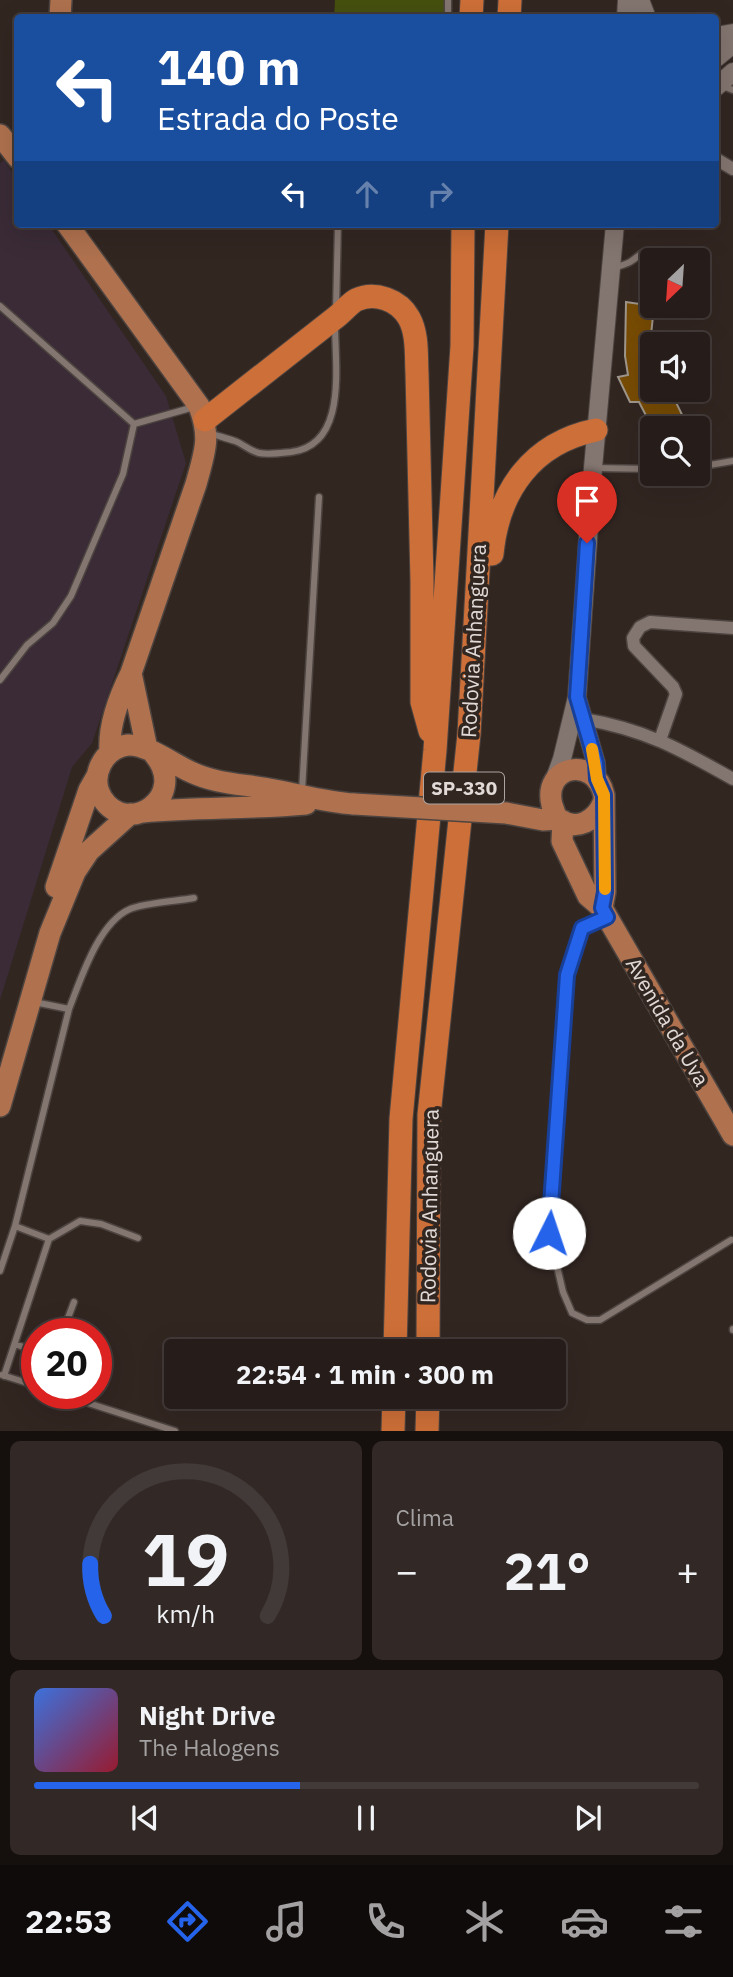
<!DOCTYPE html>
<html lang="pt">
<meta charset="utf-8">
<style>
:root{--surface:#261c19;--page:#322926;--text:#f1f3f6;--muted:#a4a1a2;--line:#423a38;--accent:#2563eb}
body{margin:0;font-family:"IBM Plex Sans",sans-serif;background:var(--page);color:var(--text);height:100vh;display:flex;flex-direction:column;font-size:26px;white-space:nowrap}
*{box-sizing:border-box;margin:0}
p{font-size:23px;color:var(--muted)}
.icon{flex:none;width:38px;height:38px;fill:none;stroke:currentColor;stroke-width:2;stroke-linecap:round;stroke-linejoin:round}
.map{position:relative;height:1431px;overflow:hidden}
.details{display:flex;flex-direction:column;gap:10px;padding:10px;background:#150f0e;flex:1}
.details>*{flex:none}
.top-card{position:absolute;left:14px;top:14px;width:705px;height:214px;border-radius:7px;box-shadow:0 7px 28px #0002,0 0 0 2px var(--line);background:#1a4fa0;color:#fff;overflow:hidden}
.needle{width:46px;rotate:205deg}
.fabs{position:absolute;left:640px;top:248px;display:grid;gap:14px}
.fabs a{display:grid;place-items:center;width:70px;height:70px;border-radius:7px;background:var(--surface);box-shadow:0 7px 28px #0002,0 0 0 2px var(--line);font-size:35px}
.speed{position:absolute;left:21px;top:1318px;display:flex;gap:14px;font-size:35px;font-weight:700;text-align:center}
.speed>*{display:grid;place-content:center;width:91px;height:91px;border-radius:50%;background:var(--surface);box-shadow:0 7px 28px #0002,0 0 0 2px var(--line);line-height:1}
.speed .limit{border:10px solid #d22;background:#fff;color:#111}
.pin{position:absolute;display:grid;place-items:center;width:60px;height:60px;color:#fff;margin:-72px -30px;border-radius:50% 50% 50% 0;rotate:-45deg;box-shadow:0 0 7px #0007}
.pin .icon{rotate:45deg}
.me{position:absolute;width:77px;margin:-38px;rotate:4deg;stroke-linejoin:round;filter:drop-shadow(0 0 5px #0008)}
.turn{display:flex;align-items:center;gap:24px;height:147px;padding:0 28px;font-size:32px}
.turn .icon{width:91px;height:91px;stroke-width:2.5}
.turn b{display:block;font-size:49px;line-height:60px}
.lanes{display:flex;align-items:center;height:66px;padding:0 28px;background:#0003;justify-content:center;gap:35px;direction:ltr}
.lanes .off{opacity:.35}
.big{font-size:52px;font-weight:700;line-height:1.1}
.details .widget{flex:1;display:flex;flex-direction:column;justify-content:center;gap:10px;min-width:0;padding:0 24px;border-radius:10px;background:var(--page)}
.details .dial{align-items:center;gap:0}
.dial svg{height:182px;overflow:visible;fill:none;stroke:var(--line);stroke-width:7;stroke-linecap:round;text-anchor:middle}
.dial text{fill:var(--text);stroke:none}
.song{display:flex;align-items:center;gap:21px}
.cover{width:84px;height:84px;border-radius:10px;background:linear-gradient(135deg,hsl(220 70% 55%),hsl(350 70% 35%))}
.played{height:7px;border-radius:4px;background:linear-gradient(90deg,var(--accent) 40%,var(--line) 40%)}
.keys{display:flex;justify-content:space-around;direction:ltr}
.heat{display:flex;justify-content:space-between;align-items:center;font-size:38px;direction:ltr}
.details .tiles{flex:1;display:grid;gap:10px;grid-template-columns:1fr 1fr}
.widget:last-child{grid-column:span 2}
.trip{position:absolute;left:164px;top:1339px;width:402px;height:70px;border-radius:7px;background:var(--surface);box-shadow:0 7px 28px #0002,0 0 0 2px var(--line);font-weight:700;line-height:70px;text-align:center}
.tab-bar{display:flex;height:112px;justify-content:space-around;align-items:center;background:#0f0b0a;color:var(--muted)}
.tab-bar .icon{width:49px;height:49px}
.tab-bar .current{color:var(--accent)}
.tab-bar b{font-size:32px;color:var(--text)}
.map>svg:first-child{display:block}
</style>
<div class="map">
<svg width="733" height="1431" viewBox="0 0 733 1431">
<rect width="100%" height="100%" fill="#322621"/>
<path fill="#3a2b37" d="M 4,160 L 17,180 L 18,224 L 48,224 L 166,396 L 186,463 L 92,743 L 72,767 L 0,1000 L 0,163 Z"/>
<path fill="#45500f" d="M 335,0 L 449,0 L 448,17 L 334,18 Z"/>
<path fill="#784c04" stroke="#a0978c" stroke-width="2" d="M 626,302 L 654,306 L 650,345 L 653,352 L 653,390 L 670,390 L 689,429 L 653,429 L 639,402 L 630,402 L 618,377 L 628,375 L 625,356 Z"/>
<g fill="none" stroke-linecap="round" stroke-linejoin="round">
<g stroke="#4d4440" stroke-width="9">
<path id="service" d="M 448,0 L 448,18
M 720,85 L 733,90
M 613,268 C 618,266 625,265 630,262 C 640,256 643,248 656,252
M 0,306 L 134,424
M 336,310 L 338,224
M 209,433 C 218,436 226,438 235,441 C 243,444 250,451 259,453 C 269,455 281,453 291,452 C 348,445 335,366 335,324
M 698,467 L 733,461
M 595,468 L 653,469
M 0,680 L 27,645 L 53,623 L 71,596 L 123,474 L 134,424 L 194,407
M 302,791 L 319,497
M 605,918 L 582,928 L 567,975 L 549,1232 L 563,1292 L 572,1313 L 587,1320 L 600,1320 L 731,1240
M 69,1009 C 81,979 98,923 130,909 C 144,903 177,901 194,898
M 15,1226 L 49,1239 L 80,1221 L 101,1224 L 138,1238
M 0,1271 L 15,1226 L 69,1009 L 34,1002
M 733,1329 L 733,1330
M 62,1334 L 74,1302
M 15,1344 L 37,1352
M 2,1375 L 37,1386
M 4,1376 L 49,1239
M 57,1393 L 175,1431"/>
</g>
<g stroke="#4d4440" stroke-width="15">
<path id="minor" d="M 716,159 L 733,169
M 583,719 C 644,729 680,749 733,779
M 660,740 L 676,694 L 673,687 L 634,646 L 633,638 L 640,627 L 650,622 L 733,628"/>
</g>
<g stroke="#4d4440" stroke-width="20">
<path id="secondary" d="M 640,0 L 647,18
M 626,18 L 627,0
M 716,36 L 733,33
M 716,58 L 733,44
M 716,87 L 733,72
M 578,701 L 596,763 L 597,779
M 554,781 L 562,759 L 577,697 L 593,468 L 615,224"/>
</g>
<g stroke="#4d4440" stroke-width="24">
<path id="primary" d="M 60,18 L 61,0
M 0,135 L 18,158
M 67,224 L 199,406 C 211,438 205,451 196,484 L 131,673 C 119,697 108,725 110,752
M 131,673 L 147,749
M 154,754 C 190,797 127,838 102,798 C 89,777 103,748 128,745 C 147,744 173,764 191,772 C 216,784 243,784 269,789 C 298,794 325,802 354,804
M 143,812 C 198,807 252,809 306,804
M 506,813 L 543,820 L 559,819
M 563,821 L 562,841 L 588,896 L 602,908 L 733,1135
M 56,887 L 89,790 L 97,776
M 602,908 L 605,892 L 604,795 C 595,755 542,765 552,805 C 554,810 555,816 559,819 C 577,832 596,820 603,803
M 0,1106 L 50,933 L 75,872 L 89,851 L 130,814"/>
</g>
<g stroke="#4d4440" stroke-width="25">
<path id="motorway" d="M 471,18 L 472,0
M 509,18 L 510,0
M 205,420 L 335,318 C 342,313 349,304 356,300 C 375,291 399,300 409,318 C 418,334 416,356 417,373 L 422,581 L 422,702 L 430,731
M 492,554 C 498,491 532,443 596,430
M 395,1351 L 401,1119 L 435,750 L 462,346 L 463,224
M 428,1351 L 429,1115 L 469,734 L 497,224
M 393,1431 L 394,1396
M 427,1431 L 428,1396"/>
</g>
<use href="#service" stroke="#83756f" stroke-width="6"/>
<use href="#minor" stroke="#83756f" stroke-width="12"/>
<use href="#secondary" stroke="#83756f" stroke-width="18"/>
<use href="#primary" stroke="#af714e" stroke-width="21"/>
<use href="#motorway" stroke="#cd6f38" stroke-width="23"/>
<g stroke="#4d4440" stroke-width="24" stroke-linecap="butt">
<path id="primary-bridge" d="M 354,804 L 506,813"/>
</g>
<use href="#primary-bridge" stroke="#af714e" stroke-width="21"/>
</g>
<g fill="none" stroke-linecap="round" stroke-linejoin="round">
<g stroke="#184099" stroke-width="18">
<path id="route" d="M 549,1233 L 567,975 L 582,928 L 607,917 L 602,908 L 605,892 L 604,795 L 597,779 L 596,763 L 577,697 L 587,543"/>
</g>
<use href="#route" stroke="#2563eb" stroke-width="12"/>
<path stroke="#f59e0b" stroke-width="12" d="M 592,749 L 597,779 L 604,795 L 605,889"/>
</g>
<g text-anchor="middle" stroke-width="7" stroke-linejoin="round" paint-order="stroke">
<rect fill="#322621" stroke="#ada4a0" stroke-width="2" x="424" y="772.5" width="80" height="31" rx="5"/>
<g font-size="19" font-weight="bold" fill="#e2dad7">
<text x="464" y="795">SP-330</text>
</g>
<g font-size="21" fill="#e2dad7" stroke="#322621">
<text transform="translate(474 641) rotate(-87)" y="7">Rodovia Anhanguera</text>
<text transform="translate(667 1022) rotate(60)" y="7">Avenida da Uva</text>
<text transform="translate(430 1206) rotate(-89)" y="7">Rodovia Anhanguera</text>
</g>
</g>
</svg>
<div class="fabs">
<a><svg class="needle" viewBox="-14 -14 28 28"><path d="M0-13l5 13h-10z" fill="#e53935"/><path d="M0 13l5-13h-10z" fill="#a4a1a2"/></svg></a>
<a><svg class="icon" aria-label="sound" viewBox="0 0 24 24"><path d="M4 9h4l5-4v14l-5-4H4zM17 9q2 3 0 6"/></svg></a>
<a><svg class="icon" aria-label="search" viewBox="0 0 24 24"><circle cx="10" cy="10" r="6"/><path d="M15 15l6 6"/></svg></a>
</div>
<div class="speed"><div class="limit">20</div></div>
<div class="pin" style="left:587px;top:543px;background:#d93025"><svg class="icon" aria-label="arrive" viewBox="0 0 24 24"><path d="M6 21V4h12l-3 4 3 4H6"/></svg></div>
<svg class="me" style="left:549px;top:1233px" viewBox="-20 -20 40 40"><circle r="19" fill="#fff"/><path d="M0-13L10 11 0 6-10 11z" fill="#2563eb"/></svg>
<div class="trip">22:54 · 1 min · 300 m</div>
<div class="top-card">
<div class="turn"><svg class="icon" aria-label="left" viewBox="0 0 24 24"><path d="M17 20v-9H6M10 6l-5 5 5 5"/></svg><div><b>140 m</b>Estrada do Poste</div></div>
<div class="lanes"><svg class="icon" aria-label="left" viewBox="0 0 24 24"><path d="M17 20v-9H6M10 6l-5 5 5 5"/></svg><svg class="icon off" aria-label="ahead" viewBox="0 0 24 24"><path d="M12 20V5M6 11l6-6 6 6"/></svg><svg class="icon off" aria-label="right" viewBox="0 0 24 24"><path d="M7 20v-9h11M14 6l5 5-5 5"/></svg></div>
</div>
</div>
<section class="details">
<div class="tiles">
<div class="widget dial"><svg viewBox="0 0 100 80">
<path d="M14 69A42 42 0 1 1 86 69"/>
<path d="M14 69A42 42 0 0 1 8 46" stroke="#2563eb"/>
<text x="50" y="56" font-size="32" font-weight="700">19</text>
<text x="50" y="72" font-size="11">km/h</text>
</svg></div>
<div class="widget"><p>Clima</p>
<div class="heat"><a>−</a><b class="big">21°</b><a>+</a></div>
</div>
<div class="widget">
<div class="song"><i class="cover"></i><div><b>Night Drive</b><p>The Halogens</p></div></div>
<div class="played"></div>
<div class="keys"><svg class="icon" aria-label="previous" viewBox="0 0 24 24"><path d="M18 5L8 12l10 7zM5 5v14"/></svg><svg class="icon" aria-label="pause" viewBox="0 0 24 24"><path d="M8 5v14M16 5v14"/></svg><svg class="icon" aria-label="next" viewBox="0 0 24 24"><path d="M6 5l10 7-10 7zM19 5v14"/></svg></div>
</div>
</div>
</section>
<nav class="tab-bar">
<b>22:53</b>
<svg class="icon current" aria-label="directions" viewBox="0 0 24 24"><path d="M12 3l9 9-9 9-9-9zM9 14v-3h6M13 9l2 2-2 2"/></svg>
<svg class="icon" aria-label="music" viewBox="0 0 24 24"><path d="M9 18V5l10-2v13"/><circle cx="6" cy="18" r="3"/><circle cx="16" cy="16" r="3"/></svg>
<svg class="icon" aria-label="phone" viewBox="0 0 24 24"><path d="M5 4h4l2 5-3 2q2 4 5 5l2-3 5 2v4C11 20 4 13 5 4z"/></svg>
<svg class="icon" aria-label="climate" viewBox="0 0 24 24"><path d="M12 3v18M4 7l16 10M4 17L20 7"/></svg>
<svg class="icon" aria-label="car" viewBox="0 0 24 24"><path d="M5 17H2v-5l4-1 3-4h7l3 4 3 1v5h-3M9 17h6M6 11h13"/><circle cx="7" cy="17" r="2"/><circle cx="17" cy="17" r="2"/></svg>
<svg class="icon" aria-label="filters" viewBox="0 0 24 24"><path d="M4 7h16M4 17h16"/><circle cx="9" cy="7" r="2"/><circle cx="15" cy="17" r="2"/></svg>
</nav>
